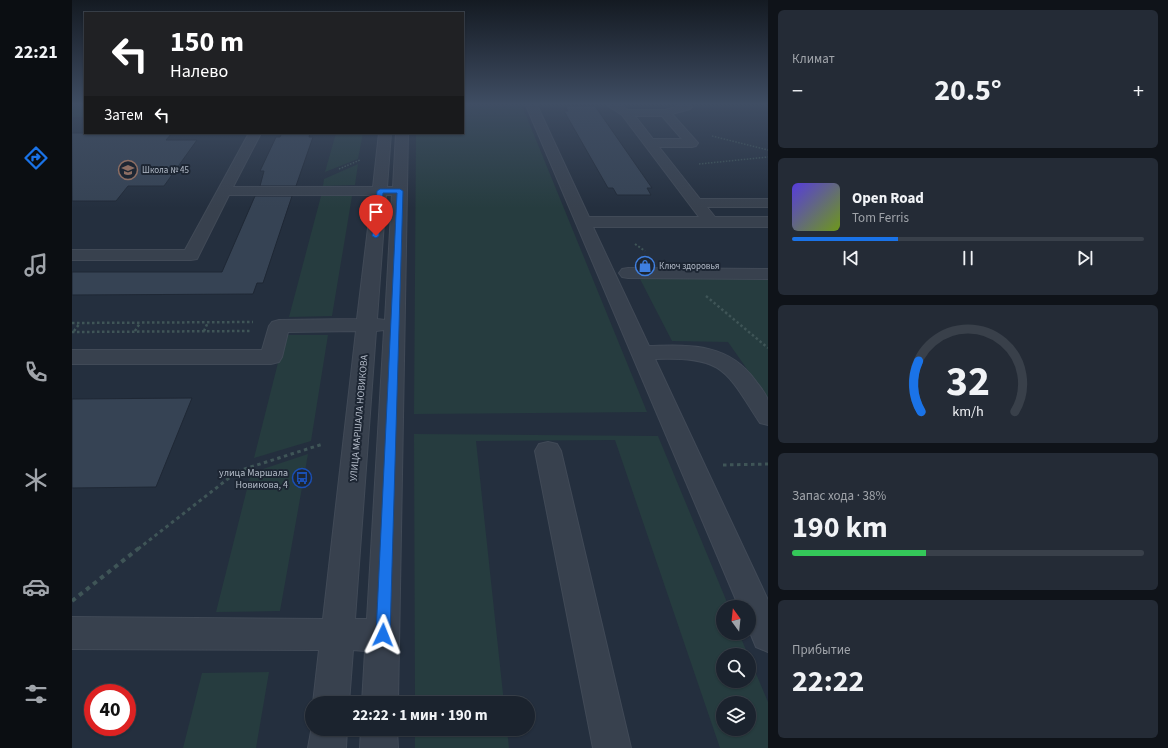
<!DOCTYPE html>
<html lang="ru">
<meta charset="utf-8">
<style>
:root{--surface:#1b232e;--page:#242b36;--text:#f1f3f6;--muted:#a0a4aa;--line:#39404a;--accent:#1a73e8}
body{margin:0;font-family:"Source Sans 3",sans-serif;background:var(--page);color:var(--text);height:100vh;display:flex;flex-direction:column;font-size:15px;white-space:nowrap}
*{box-sizing:border-box;margin:0}
p{font-size:13px;color:var(--muted)}
.icon{flex:none;width:22px;height:22px;fill:none;stroke:currentColor;stroke-width:2;stroke-linecap:round;stroke-linejoin:round}
.map{position:relative;flex:1;overflow:hidden}
.panel{display:flex;flex-direction:column;gap:10px;padding:10px;background:#0f1319;width:400px}
.panel>*{flex:none}
.banner{position:absolute;left:12px;top:12px;width:380px;height:122px;border-radius:0px;box-shadow:0 1px 3px #0004,0 0 0 1px var(--line);background:#202124;color:#fff;overflow:hidden}
.needle{width:26px;rotate:345deg}
.tools{position:absolute;left:644px;top:600px;display:grid;gap:8px}
.tools a{display:grid;place-items:center;width:40px;height:40px;border-radius:50%;background:var(--surface);box-shadow:0 1px 3px #0004,0 0 0 1px var(--line);font-size:20px}
.speed{position:absolute;left:12px;top:684px;display:flex;gap:8px;font-size:20px;font-weight:700;text-align:center}
.speed>*{display:grid;place-content:center;width:52px;height:52px;border-radius:50%;background:var(--surface);box-shadow:0 1px 3px #0004,0 0 0 1px var(--line);line-height:1}
.speed .limit{border:6px solid #d22;background:#fff;color:#111}
.pin{position:absolute;display:grid;place-items:center;width:34px;height:34px;color:#fff;margin:-41px -17px;border-radius:50% 50% 50% 0;rotate:-45deg;box-shadow:0 0 4px #0007}
.pin .icon{rotate:45deg}
.me{position:absolute;width:44px;margin:-22px;rotate:2deg;stroke-linejoin:round;filter:drop-shadow(0 0 3px #0008)}
.turn{display:flex;align-items:center;gap:14px;height:84px;padding:0 20px;font-size:18px}
.turn .icon{width:52px;height:52px;stroke-width:2.5}
.turn b{display:block;font-size:28px;line-height:34px}
.then{display:flex;align-items:center;height:38px;padding:0 20px;background:#0003;gap:8px;font-size:15px}
.big{font-size:30px;font-weight:700;line-height:1.1}
.panel .widget{flex:1;display:flex;flex-direction:column;justify-content:center;gap:6px;min-width:0;padding:0 14px;border-radius:6px;background:var(--page)}
.panel .dial{align-items:center;gap:0}
.dial svg{height:104px;overflow:visible;fill:none;stroke:var(--line);stroke-width:7;stroke-linecap:round;text-anchor:middle}
.dial text{fill:var(--text);stroke:none}
.song{display:flex;align-items:center;gap:12px}
.cover{width:48px;height:48px;border-radius:6px;background:linear-gradient(135deg,hsl(250 70% 55%),hsl(80 70% 35%))}
.played{height:4px;border-radius:2px;background:linear-gradient(90deg,var(--accent) 30%,var(--line) 30%)}
.keys{display:flex;justify-content:space-around;direction:ltr}
.heat{display:flex;justify-content:space-between;align-items:center;font-size:22px;direction:ltr}
.charge{height:6px;border-radius:3px;background:linear-gradient(90deg,#34c759 38%,var(--line) 0)}
.trip{position:absolute;left:233px;top:696px;width:230px;height:40px;border-radius:20px;background:var(--surface);box-shadow:0 1px 3px #0004,0 0 0 1px var(--line);font-weight:700;line-height:40px;text-align:center}
main{display:flex;flex:1;min-height:0}
.tab-bar{display:flex;flex-direction:column;width:72px;justify-content:space-around;align-items:center;background:#0b0e12;color:var(--muted)}
.tab-bar .icon{width:28px;height:28px}
.tab-bar .on{color:var(--accent)}
.tab-bar b{font-size:18px;color:var(--text)}
.map>svg:first-child{display:block}
</style>
<main>
<nav class="tab-bar">
<b>22:21</b>
<svg class="icon on" aria-label="directions" viewBox="0 0 24 24"><path d="M12 3l9 9-9 9-9-9zM9 14v-3h6M13 9l2 2-2 2"/></svg>
<svg class="icon" aria-label="music" viewBox="0 0 24 24"><path d="M9 18V5l10-2v13"/><circle cx="6" cy="18" r="3"/><circle cx="16" cy="16" r="3"/></svg>
<svg class="icon" aria-label="phone" viewBox="0 0 24 24"><path d="M5 4h4l2 5-3 2q2 4 5 5l2-3 5 2v4C11 20 4 13 5 4z"/></svg>
<svg class="icon" aria-label="climate" viewBox="0 0 24 24"><path d="M12 3v18M4 7l16 10M4 17L20 7"/></svg>
<svg class="icon" aria-label="car" viewBox="0 0 24 24"><path d="M5 17H2v-5l4-1 3-4h7l3 4 3 1v5h-3M9 17h6M6 11h13"/><circle cx="7" cy="17" r="2"/><circle cx="17" cy="17" r="2"/></svg>
<svg class="icon" aria-label="filters" viewBox="0 0 24 24"><path d="M4 7h16M4 17h16"/><circle cx="9" cy="7" r="2"/><circle cx="15" cy="17" r="2"/></svg>
</nav>
<div class="map">
<svg width="696" height="748" viewBox="0 0 696 748">
<rect width="100%" height="100%" fill="#242f3e"/>
<path fill="#263c3f" fill-rule="evenodd" d="M 0,103 L 13,103 L 13,117 L 0,117 Z
M 391,103 L 449,103 L 575,412 L 342,414 L 344,133 L 391,133 Z
M 264,133 L 291,133 L 286,159 L 253,172 Z
M 286,164 L 283,185 L 251,186 L 252,179 Z
M 249,196 L 280,196 L 260,316 L 217,317 Z
M 568,279 L 696,279 L 696,399 L 656,342 L 600,341 Z
M 213,335 L 256,335 L 239,441 L 182,458 Z
M 342,434 L 586,436 L 657,607 L 651,607 L 651,633 L 667,633 L 676,655 L 651,655 L 651,681 L 677,681 L 677,657 L 696,702 L 696,748 L 648,748 L 543,440 L 404,441 L 432,703 L 343,703 ZM 651,703 L 677,703 L 677,729 L 651,729 Z
M 236,454 L 208,611 L 144,612 L 179,473 Z
M 197,672 L 184,748 L 111,748 L 130,673 Z
M 343,729 L 435,729 L 437,748 L 343,748 Z"/>
<path fill="#364354" stroke="#1f2835" d="M 493,106 L 523,106 L 580,188 L 575,188 L 579,195 L 545,195 L 541,188 L 536,188 L 492,111 L 496,111 Z
M 0,133 L 100,133 L 94,140 L 125,140 L 92,186 L 56,186 L 44,201 L 0,201 Z
M 210,133 L 238,133 L 237,137 L 241,137 L 224,186 L 188,186 L 192,171 L 188,171 L 204,137 L 208,137 Z
M 183,196 L 220,196 L 191,283 L 185,283 L 181,294 L 0,295 L 0,272 L 150,272 Z
M 120,398 L 84,487 L 0,488 L 0,399 Z"/>
<g fill="none" stroke-linecap="round" stroke-linejoin="round">
<g stroke="#414a57" stroke-width="2">
<path id="minor" d="M 453,103 L 464,103 L 517,217 L 627,217 L 550,115 L 532,103 L 545,103 L 556,110 L 593,110 L 607,106 L 605,103 L 616,103 L 620,107 L 618,109 L 600,114 L 626,143 L 624,146 L 620,147 L 587,147 L 628,199 L 696,199 L 696,207 L 635,207 L 643,217 L 696,217 L 696,227 L 521,227 L 577,346 C 619,345 656,343 683,380 C 687,386 695,394 696,401 C 696,408 696,417 696,425 L 688,423 C 653,369 652,357 583,359 L 696,600 L 696,652 L 684,647 L 677,630 L 677,607 L 667,607 ZM 563,116 L 590,116 L 610,139 L 581,139 Z
M 177,133 L 189,133 L 161,187 L 301,187 L 307,133 L 319,133 L 315,187 L 321,187 L 324,133 L 336,133 L 326,703 L 290,703 L 293,651 L 281,650 L 277,703 L 241,703 L 247,650 L 0,649 L 0,617 L 251,619 L 284,331 L 216,332 L 210,357 L 207,362 L 199,364 L 0,364 L 0,350 L 190,350 L 197,326 L 200,322 L 207,320 L 285,319 L 300,195 L 157,195 L 125,259 L 119,260 L 0,260 L 0,250 L 113,250 ZM 314,195 L 320,195 L 313,320 L 305,319 ZM 312,330 L 295,619 L 283,619 L 304,331 Z
M 556,268 L 696,269 L 696,279 L 556,278 L 550,277 L 547,273 L 550,269 Z
M 476,442 L 485,444 L 489,451 L 559,748 L 521,748 L 463,451 L 467,444 Z
M 240,726 L 240,729 L 275,729 L 274,748 L 236,748 Z
M 289,729 L 325,729 L 326,748 L 288,748 Z"/>
</g>
<path stroke="#3f5557" stroke-width="1.5" stroke-dasharray="1.5 1.5" stroke-linecap="butt" d="M 640,136 L 696,150
M 627,164 L 696,157
M 267,169 L 288,160"/>
<path stroke="#3f5557" stroke-width="2" stroke-dasharray="2 2" stroke-linecap="butt" d="M 563,244 L 573,251"/>
<path stroke="#3f5557" stroke-width="2.5" stroke-dasharray="2.5 2.5" stroke-linecap="butt" d="M 634,296 L 696,348
M 0,323 L 181,322
M 2,331 L 8,323
M 63,331 L 68,323
M 132,331 L 136,322
M 0,332 L 179,331"/>
<path stroke="#3f5557" stroke-width="3" stroke-dasharray="3.5 3.5" stroke-linecap="butt" d="M 651,465 L 696,464
M 66,549 L 166,471 L 251,444"/>
<path stroke="#3f5557" stroke-width="4" stroke-dasharray="4.5 4.5" stroke-linecap="butt" d="M 0,601 L 67,548"/>
<use href="#minor" fill="#38414e" fill-rule="evenodd"/>
</g>
<linearGradient id="sky" x2="0" y2="1"><stop stop-color="#141a22"/><stop offset="0.5" stop-color="#3f4d63"/><stop offset="1" stop-color="#3f4d63" stop-opacity="0"/></linearGradient>
<rect width="696" height="208" fill="url(#sky)"/>
<path fill="#1a73e8" stroke="#114b97" d="M 328,189 L 331,191 L 318,635 L 316,640 L 311,642 L 306,640 L 304,635 L 325,193 L 311,193 L 307,236 L 304,238 L 300,236 L 305,191 L 308,189 Z"/>
<defs>
<g id="school-ring" transform="scale(1)"><circle r="9.5" fill="#1d2633" stroke="#8d6e63" stroke-width="1.5"/><path d="M0-5L7-2L0 1L-7-2ZM-4 1L0 2.5L4 1V4Q0 6-4 4Z" fill="#8d6e63"/></g>
<g id="shop-ring" transform="scale(1)"><circle r="9.5" fill="#1d2633" stroke="#3f7fe0" stroke-width="1.5"/><path d="M-5-2.5h2.3a2.7 3.5 0 0 1 5.4 0H5L5.5 6h-11ZM-1.5-2.5h3a1.5 2.3 0 0 0-3 0Z" fill="#3f7fe0"/></g>
<g id="bus-ring" transform="scale(1)"><circle r="9.5" fill="#1d2633" stroke="#1a4fb4" stroke-width="1.5"/><path d="M-5-6H5V4H4V6H2V4H-2V6H-4V4H-5ZM-3.5-4V0h7V-4ZM-3.5 1.2v1.5H-2V1.2ZM2 1.2v1.5H3.5V1.2Z" fill="#1a4fb4"/></g>
</defs>
<g fill-rule="evenodd">
<use href="#school-ring" x="56" y="170"/>
<use href="#shop-ring" x="573" y="266"/>
<use href="#bus-ring" x="230" y="478"/>
</g>
<g text-anchor="middle" stroke-width="4" stroke-linejoin="round" paint-order="stroke">
<g font-size="9" fill="#b4bcc9" stroke="#1d2633" text-anchor="start">
<text x="70" y="173">Школа № 45</text>
<text x="587" y="269">Ключ здоровья</text>
</g>
<g font-size="10" fill="#b4bcc9" stroke="#1d2633">
<text transform="translate(286 418) rotate(-85)" y="4">УЛИЦА МАРШАЛА НОВИКОВА</text>
</g>
<g font-size="10" fill="#b4bcc9" stroke="#1d2633" text-anchor="end">
<text x="216" y="476">улица Маршала<tspan x="216" dy="12">Новикова, 4</tspan></text>
</g>
</g>
</svg>
<div class="tools">
<a><svg class="needle" viewBox="-14 -14 28 28"><path d="M0-13l5 13h-10z" fill="#e53935"/><path d="M0 13l5-13h-10z" fill="#a0a4aa"/></svg></a>
<a><svg class="icon" aria-label="search" viewBox="0 0 24 24"><circle cx="10" cy="10" r="6"/><path d="M15 15l6 6"/></svg></a>
<a><svg class="icon" aria-label="layers" viewBox="0 0 24 24"><path d="M12 4l9 5-9 5-9-5zM3 14l9 5 9-5"/></svg></a>
</div>
<div class="speed"><div class="limit">40</div></div>
<div class="pin" style="left:304px;top:236px;background:#d93025"><svg class="icon" aria-label="arrive" viewBox="0 0 24 24"><path d="M6 21V4h12l-3 4 3 4H6"/></svg></div>
<svg class="me" style="left:311px;top:635px" viewBox="-20 -20 40 40"><path d="M0-17L14 15 0 8-14 15z" fill="#1a73e8" stroke="#fff" stroke-width="4"/></svg>
<div class="trip">22:22 · 1 мин · 190 m</div>
<div class="banner">
<div class="turn"><svg class="icon" aria-label="left" viewBox="0 0 24 24"><path d="M17 20v-9H6M10 6l-5 5 5 5"/></svg><div><b>150 m</b>Налево</div></div>
<div class="then">Затем<svg class="icon" aria-label="left" viewBox="0 0 24 24"><path d="M17 20v-9H6M10 6l-5 5 5 5"/></svg></div>
</div>
</div>
<section class="panel">
<div class="widget"><p>Климат</p>
<div class="heat"><a>−</a><b class="big">20.5°</b><a>+</a></div>
</div>
<div class="widget">
<div class="song"><i class="cover"></i><div><b>Open Road</b><p>Tom Ferris</p></div></div>
<div class="played"></div>
<div class="keys"><svg class="icon" aria-label="previous" viewBox="0 0 24 24"><path d="M18 5L8 12l10 7zM5 5v14"/></svg><svg class="icon" aria-label="pause" viewBox="0 0 24 24"><path d="M8 5v14M16 5v14"/></svg><svg class="icon" aria-label="next" viewBox="0 0 24 24"><path d="M6 5l10 7-10 7zM19 5v14"/></svg></div>
</div>
<div class="widget dial"><svg viewBox="0 0 100 80">
<path d="M14 69A42 42 0 1 1 86 69"/>
<path d="M14 69A42 42 0 0 1 12 30" stroke="#1a73e8"/>
<text x="50" y="56" font-size="32" font-weight="700">32</text>
<text x="50" y="72" font-size="11">km/h</text>
</svg></div>
<div class="widget"><p>Запас хода · 38%</p><b class="big">190 km</b><div class="charge"></div></div>
<div class="widget"><p>Прибытие</p><b class="big">22:22</b></div>
</section>
</main>
